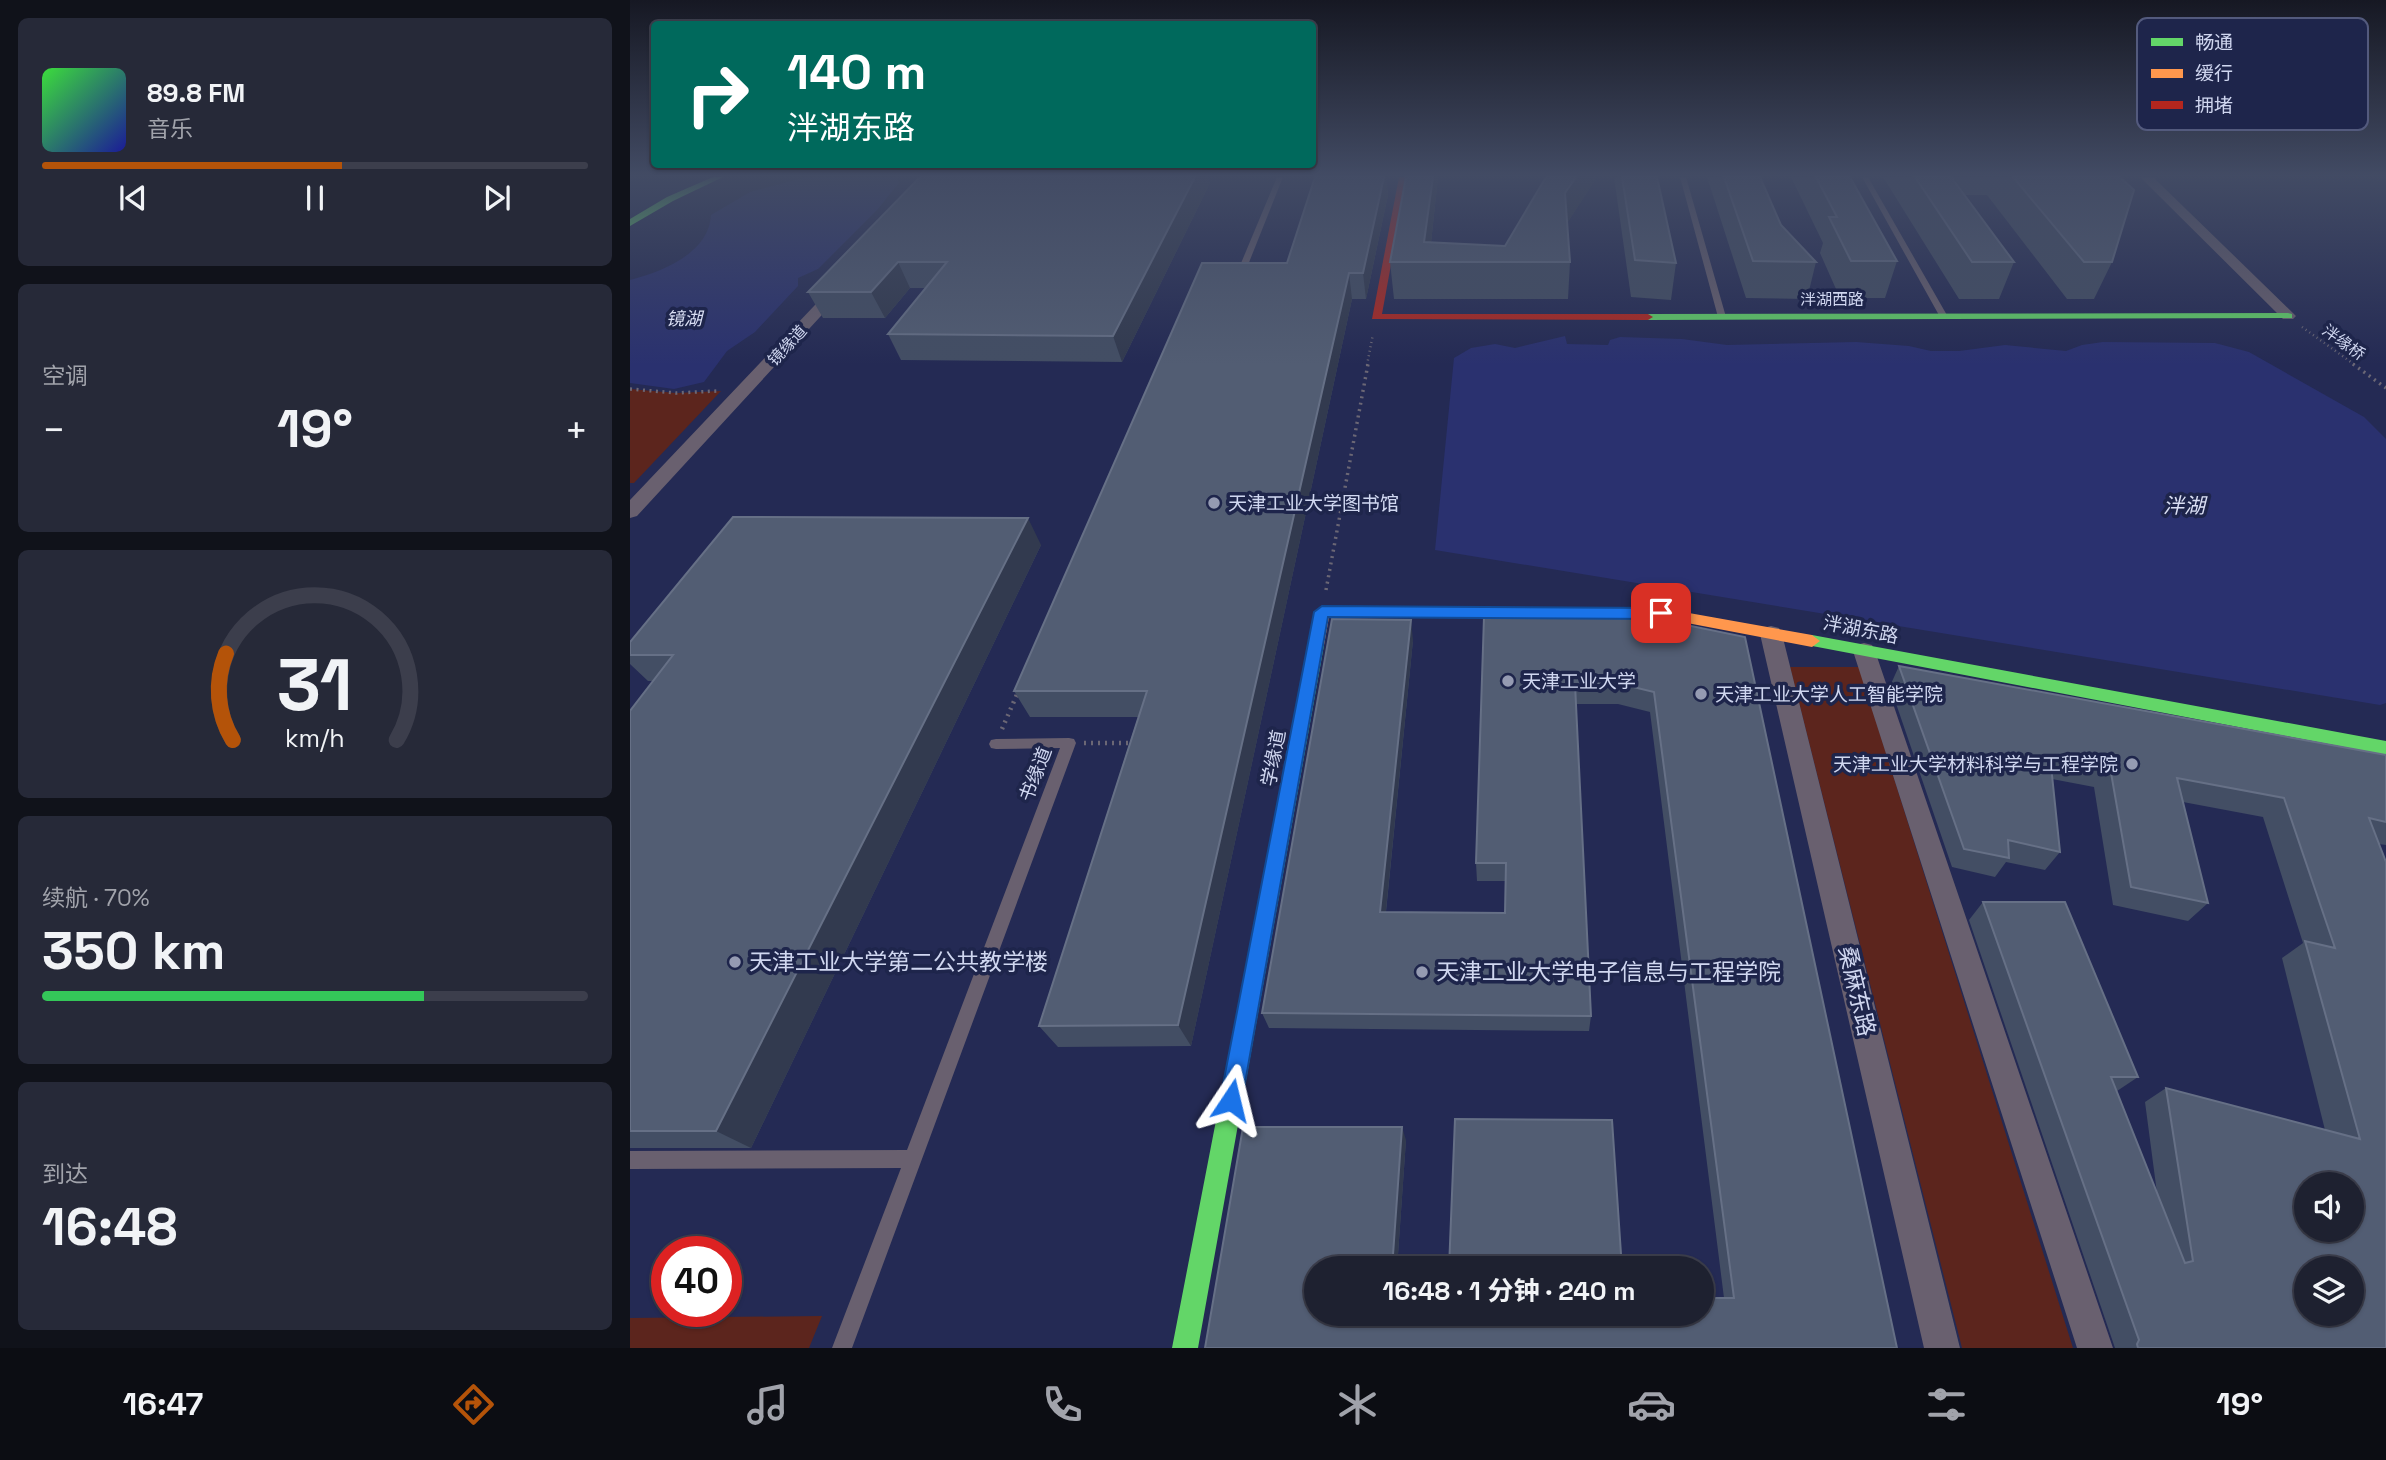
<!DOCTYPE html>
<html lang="zh">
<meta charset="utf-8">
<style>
:root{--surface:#1e2130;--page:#262938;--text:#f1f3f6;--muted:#a1a3ab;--line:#3c3e4c;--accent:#b45309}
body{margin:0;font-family:"Space Grotesk","Noto Sans SC",sans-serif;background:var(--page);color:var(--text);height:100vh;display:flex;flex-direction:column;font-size:26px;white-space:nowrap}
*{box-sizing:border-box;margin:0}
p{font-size:23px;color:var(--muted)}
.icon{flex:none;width:38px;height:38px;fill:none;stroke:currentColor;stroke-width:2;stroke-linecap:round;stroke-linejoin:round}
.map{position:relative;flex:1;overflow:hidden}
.side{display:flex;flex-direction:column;gap:18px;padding:18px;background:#10121a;width:630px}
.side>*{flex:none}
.guide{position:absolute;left:21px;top:21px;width:665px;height:147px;border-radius:7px;box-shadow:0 2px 5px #0004,0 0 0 2px var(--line);background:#00695c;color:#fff;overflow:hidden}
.buttons{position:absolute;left:1664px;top:1172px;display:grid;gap:14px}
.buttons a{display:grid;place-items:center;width:70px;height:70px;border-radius:50%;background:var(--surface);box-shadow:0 2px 5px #0004,0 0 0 2px var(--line);font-size:35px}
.speed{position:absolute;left:21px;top:1236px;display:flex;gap:14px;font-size:35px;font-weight:700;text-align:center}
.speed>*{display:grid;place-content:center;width:91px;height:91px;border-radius:50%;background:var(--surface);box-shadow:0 2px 5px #0004,0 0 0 2px var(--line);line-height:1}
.speed .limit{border:10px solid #d22;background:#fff;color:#111}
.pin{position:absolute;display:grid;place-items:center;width:60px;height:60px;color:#fff;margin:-30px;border-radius:14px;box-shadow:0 4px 10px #0006}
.me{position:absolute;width:77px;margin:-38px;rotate:10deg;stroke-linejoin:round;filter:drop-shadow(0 0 5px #0008)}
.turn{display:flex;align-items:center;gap:24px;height:147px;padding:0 21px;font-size:32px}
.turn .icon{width:91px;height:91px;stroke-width:2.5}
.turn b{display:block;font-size:49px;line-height:60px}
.big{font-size:52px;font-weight:700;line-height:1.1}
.side .widget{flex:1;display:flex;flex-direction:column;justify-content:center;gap:10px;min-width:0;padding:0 24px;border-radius:10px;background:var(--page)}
.side .dial{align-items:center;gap:0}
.dial svg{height:182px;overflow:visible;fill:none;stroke:var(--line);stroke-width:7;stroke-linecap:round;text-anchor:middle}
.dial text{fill:var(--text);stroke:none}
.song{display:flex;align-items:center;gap:21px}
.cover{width:84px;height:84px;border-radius:10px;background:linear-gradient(135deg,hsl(120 70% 55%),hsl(240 70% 35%))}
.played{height:7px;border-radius:4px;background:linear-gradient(90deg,var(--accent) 55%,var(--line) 55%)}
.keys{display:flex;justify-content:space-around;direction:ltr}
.heat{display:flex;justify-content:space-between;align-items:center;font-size:38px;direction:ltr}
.charge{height:10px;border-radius:5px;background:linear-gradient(90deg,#34c759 70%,var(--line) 0)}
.trip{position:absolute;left:674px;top:1256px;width:410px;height:70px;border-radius:35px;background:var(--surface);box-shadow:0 2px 5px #0004,0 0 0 2px var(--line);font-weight:700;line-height:70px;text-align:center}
.tabs{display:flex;height:112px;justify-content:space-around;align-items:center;background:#0c0d13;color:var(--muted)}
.tabs .icon{width:49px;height:49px}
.tabs .active{color:var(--accent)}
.tabs b{font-size:32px;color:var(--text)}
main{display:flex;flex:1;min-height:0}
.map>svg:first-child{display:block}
</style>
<main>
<section class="side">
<div class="widget">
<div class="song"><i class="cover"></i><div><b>89.8 FM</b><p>音乐</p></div></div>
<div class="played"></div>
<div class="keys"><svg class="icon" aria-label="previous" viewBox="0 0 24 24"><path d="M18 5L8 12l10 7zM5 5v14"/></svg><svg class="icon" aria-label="pause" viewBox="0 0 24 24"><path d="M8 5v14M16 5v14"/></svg><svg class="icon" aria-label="next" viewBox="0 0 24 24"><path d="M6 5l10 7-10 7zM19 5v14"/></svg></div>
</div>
<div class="widget"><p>空调</p>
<div class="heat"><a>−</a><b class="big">19°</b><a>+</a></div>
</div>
<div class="widget dial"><svg viewBox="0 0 100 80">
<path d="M14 69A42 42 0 1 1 86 69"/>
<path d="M14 69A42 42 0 0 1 11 31" stroke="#b45309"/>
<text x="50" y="56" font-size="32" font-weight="700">31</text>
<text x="50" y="72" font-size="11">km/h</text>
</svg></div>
<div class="widget"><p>续航 · 70%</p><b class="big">350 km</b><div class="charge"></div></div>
<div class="widget"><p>到达</p><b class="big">16:48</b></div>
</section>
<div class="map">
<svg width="1756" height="1348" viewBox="0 0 1756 1348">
<rect width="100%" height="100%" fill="#282c40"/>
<path fill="#242a54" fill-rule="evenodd" d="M 0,177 L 1756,177 L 1756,1348 L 0,1348 ZM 1676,1185 L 1722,1185 L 1722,1230 L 1676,1230 ZM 37,1251 L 96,1251 L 96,1311 L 37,1311 ZM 686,1269 L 1071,1269 L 1071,1314 L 686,1314 ZM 1676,1269 L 1722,1269 L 1722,1314 L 1676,1314 Z"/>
<path fill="#5c251d" d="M 0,389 L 46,393 L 91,391 L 4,483 L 0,483 Z
M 1160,667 L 1229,667 L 1443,1348 L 1332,1348 Z
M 192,1316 L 179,1348 L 0,1348 L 0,1318 Z"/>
<path fill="#2a316f" d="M 177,177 L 267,177 L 269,183 L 247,210 L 188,269 L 168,278 L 168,286 L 125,332 L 97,351 L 74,382 L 44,389 L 0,383 L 0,280 C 32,272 79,253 81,215 L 120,192 Z
M 935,336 L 937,344 L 978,345 L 980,340 L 990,337 L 1052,339 L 1097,345 L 1226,342 L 1279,346 L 1301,351 L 1329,351 L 1375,345 L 1436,351 L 1452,345 L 1473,342 L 1585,343 L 1619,352 L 1734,417 L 1756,439 L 1756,703 L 1750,705 L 805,550 L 824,358 L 841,348 L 865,344 L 885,348 Z"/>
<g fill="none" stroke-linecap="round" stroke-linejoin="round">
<path stroke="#6b6775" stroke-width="2.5" stroke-dasharray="1 3.5" stroke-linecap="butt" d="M 1672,327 L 1725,365
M 737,365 L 743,334"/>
<path stroke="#6b6775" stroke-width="3.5" stroke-dasharray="2 4.5" stroke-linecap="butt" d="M 1723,364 L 1756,388
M 0,389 L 46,393 L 87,391
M 696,590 L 738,364"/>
<path stroke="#6b6775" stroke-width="4.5" stroke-dasharray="2 5" stroke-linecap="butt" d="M 372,729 L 388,692
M 454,743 L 505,743"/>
<path fill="#69606f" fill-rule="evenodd" d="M 647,177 L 653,177 L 616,270 L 612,272 L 602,272 L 602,268 L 609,268 Z
M 1050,177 L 1056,177 L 1096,317 L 1095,319 L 1088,317 Z
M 1232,177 L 1238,177 L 1318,317 L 1317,319 L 1310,317 Z
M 439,738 L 444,739 L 446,743 L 222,1348 L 202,1348 L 271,1168 L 0,1169 L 0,1151 L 277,1150 L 430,748 L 366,749 L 361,748 L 359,744 L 361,740 L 366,739 Z"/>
<path fill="#69606f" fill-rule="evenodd" d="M 1510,177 L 1523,177 L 1663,313 L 1666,316 L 1663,319 L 1653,319 Z
M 208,285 L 215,289 L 213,292 L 7,516 L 0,518 L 0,500 L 203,286 Z
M 1141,626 L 1149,628 L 1152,634 L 1330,1348 L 1294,1348 L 1130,634 L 1133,628 Z
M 1234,643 L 1242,645 L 1245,651 L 1483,1348 L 1447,1348 L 1223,651 L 1226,645 Z"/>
<path fill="#63d668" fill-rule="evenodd" d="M 83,177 L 93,177 L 43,201 L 0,226 L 0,219 L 37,197 Z
M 1658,313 L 1662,314 L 1662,318 L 1018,320 L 1013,317 L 1018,314 Z
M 1182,635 L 1756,741 L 1756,755 L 1177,645 L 1174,641 L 1177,637 Z
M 686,639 L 694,645 L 568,1348 L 542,1348 L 678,645 Z"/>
<path fill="#ff974d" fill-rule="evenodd" d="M 692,607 L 1031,608 L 1182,635 L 1190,641 L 1182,647 L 1031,618 L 699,617 L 694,645 L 686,651 L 678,645 L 685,612 Z"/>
<path fill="#b3261e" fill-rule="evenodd" d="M 769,177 L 777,177 L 752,314 L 1018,314 L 1023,317 L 1018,320 L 742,319 Z"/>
</g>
<path fill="#434e64" d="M 290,177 L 580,183 L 492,362 L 271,360 L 258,334 L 296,288 L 280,288 L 255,318 L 193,318 L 178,292 Z
M 685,177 L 756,177 L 758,195 L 736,299 L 722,299 L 561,1046 L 428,1047 L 409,1026 L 508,717 L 400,717 L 384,691 L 657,263 Z
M 808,177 L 801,243 L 875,246 L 967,177 L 937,223 L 940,262 L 938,299 L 764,299 L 760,262 Z
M 984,177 L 1027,177 L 1046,263 L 1041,300 L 1001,297 Z
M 1077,177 L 1130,177 L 1151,225 L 1186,262 L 1177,299 L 1116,298 Z
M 1161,177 L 1220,177 L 1267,261 L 1255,298 L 1210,298 L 1190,253 L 1193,243 Z
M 1253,177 L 1490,177 L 1482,262 L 1464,299 L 1437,299 L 1357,195 L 1335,195 L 1384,262 L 1369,299 L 1329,299 Z
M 411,545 L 121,1148 L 0,1148 L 0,711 L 23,681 L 18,681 L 0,664 L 0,642 Z
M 854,617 L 1022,618 L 1267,1348 L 575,1348 L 776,1140 L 767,1269 L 686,1269 L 686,1314 L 1094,1298 L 1020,712 L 988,704 L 946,704 L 961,1016 L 959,1031 L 639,1028 L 632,1013 L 783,640 L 756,912 L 875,913 L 876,881 L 847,881 L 846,863 Z
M 1269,666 L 1756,755 L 1756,845 L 1749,844 L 1756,1348 L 1485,1348 L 1339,920 L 1353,902 L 1508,1077 L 1487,1091 L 1527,1193 L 1515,1102 L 1536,1088 L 1695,1130 L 1652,958 L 1673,943 L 1633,817 L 1553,802 L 1578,903 L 1558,921 L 1483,905 L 1464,787 L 1422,779 L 1430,852 L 1415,870 L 1376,862 L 1365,877 L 1322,867 L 1260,686 Z"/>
<path fill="#323a4f" d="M 565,177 L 578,177 L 580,183 L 492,362 L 483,336 Z
M 754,177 L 756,177 L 758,195 L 736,299 L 733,273 Z
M 803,177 L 808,177 L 799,262 L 794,242 Z
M 946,177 L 967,177 L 934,228 L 935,193 Z
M 268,262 L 280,288 L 255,318 L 241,292 Z
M 719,273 L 722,299 L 561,1046 L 548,1025 Z
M 398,518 L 411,545 L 121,1148 L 86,1131 Z
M 781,620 L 783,640 L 754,930 L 750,912 Z
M 772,1127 L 776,1140 L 767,1269 L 762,1269 Z"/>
<path fill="#525d73" stroke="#667086" stroke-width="2" fill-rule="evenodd" d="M 290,177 L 565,177 L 483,336 L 258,334 L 317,262 L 268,262 L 241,292 L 178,292 Z
M 685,177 L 754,177 L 733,273 L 719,273 L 548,1025 L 409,1026 L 517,691 L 384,691 L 572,263 L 657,263 Z
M 776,177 L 803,177 L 794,242 L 875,246 L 916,177 L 946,177 L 935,193 L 940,262 L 760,262 Z
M 992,177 L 1027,177 L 1046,263 L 1005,260 Z
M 1094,177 L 1130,177 L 1151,225 L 1186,262 L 1123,261 Z
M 1186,177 L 1220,177 L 1267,261 L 1221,261 L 1199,217 L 1207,217 Z
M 1285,177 L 1321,177 L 1384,262 L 1342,262 Z
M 1383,177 L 1490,177 L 1504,190 L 1482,262 L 1454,262 Z
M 103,517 L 398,518 L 86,1131 L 0,1131 L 0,711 L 43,655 L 0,655 L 0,642 Z
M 854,617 L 1022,618 L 1115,637 L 1267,1348 L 575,1348 L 613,1127 L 772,1127 L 762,1269 L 686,1269 L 686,1314 L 1071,1314 L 1071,1298 L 1104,1298 L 1024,692 L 991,684 L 945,684 L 961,1016 L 632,1013 L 702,619 L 781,620 L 750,912 L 875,913 L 876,863 L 846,863 Z
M 1269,666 L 1756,755 L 1756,822 L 1739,818 L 1756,862 L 1756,1348 L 1508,1348 L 1507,1344 L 1509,1340 L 1353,902 L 1435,902 L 1508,1077 L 1481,1077 L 1555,1263 L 1563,1261 L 1536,1088 L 1730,1139 L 1675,941 L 1705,948 L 1654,798 L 1547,778 L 1578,903 L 1501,887 L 1480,767 L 1420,756 L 1430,852 L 1378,840 L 1379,858 L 1334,849 ZM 1676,1185 L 1722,1185 L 1722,1230 L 1676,1230 ZM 1676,1269 L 1722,1269 L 1722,1314 L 1676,1314 Z
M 825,1119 L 982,1120 L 992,1269 L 819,1269 Z"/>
<linearGradient id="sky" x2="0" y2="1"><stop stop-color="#161823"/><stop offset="0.48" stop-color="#424b64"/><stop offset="1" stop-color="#424b64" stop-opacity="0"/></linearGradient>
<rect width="1756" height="365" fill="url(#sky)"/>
<path fill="#1a73e8" stroke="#114b97" stroke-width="2" d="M 692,606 L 1031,608 L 1038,613 L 1031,619 L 698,617 L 612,1100 L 609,1108 L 601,1111 L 593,1108 L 590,1100 L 684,612 Z"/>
<g fill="#959bb2" stroke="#1e254b" stroke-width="2.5">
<circle cx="584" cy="503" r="7"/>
<circle cx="878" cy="681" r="7"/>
<circle cx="1071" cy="694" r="7"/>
<circle cx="1502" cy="764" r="7"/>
<circle cx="105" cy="962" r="7"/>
<circle cx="792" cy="972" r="7"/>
</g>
<g text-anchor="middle" stroke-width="7" stroke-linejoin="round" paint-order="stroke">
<g font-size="16" fill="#d0d7f0" stroke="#1e254b">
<text x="1202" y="305">泮湖西路</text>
<text transform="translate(1714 342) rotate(36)" y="6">泮缘桥</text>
<text transform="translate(157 345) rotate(-47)" y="6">镜缘道</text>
</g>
<g font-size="18" font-style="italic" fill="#dadff4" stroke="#1e254b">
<text x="54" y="325">镜湖</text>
</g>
<g font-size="19" fill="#d0d7f0" stroke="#1e254b" text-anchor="start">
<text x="598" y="510">天津工业大学图书馆</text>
<text x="892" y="688">天津工业大学</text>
<text x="1085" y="701">天津工业大学人工智能学院</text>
<text x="1488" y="771" text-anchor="end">天津工业大学材料科学与工程学院</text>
</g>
<g font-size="19" fill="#d0d7f0" stroke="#1e254b">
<text transform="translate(1231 629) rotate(11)" y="7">泮湖东路</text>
<text transform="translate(643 758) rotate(-79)" y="7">学缘道</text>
<text transform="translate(405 774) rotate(-69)" y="7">书缘道</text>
</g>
<g font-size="21" font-style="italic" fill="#dadff4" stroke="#1e254b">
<text x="1554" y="513">泮湖</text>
</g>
<g font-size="23" fill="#d0d7f0" stroke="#1e254b" text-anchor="start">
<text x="119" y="970">天津工业大学第二公共教学楼</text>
<text x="806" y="980">天津工业大学电子信息与工程学院</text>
</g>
<g font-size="23" fill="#d0d7f0" stroke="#1e254b">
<text transform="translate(1227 991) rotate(77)" y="8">桑麻东路</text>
</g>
</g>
<rect x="1507" y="18" width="231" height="112" rx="10" fill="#1e254b" stroke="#535a7d" stroke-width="2"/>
<rect x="1521" y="38" width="32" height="8" fill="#63d668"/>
<rect x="1521" y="69" width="32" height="9" fill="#ff974d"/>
<rect x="1521" y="101" width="32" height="8" fill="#b3261e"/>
<g font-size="19" fill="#d0d7f0">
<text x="1565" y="49">畅通</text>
<text x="1565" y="80">缓行</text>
<text x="1565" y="112">拥堵</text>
</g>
</svg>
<div class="buttons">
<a><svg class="icon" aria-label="sound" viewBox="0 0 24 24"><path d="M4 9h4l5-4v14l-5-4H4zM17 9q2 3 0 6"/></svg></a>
<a><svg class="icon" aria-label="layers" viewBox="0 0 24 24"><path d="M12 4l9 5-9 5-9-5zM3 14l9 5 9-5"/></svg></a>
</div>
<div class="speed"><div class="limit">40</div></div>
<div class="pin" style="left:1031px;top:613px;background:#d93025"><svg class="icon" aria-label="arrive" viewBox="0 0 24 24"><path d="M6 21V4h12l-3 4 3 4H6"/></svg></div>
<svg class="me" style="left:601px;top:1100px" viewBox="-20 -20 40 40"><path d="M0-17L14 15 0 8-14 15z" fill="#1a73e8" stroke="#fff" stroke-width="4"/></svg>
<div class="trip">16:48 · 1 分钟 · 240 m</div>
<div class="guide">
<div class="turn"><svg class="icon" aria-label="right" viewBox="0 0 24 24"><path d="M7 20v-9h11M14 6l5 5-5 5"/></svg><div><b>140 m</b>泮湖东路</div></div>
</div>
</div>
</main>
<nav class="tabs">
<b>16:47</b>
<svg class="icon active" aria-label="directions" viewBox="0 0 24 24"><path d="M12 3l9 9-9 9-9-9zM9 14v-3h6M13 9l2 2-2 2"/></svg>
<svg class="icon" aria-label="music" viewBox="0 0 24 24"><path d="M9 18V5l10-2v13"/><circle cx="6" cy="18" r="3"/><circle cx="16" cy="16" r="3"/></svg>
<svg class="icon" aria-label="phone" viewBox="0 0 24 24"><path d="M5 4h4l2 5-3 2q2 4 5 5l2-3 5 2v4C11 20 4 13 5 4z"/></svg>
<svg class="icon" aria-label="climate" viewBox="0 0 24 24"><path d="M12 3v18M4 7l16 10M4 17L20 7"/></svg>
<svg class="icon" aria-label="car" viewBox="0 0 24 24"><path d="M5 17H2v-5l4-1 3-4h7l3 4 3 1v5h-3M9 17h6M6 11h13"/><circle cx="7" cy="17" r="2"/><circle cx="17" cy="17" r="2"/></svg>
<svg class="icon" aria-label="filters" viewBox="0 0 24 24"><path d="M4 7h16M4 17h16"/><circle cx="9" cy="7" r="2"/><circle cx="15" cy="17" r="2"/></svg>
<b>19°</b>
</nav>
